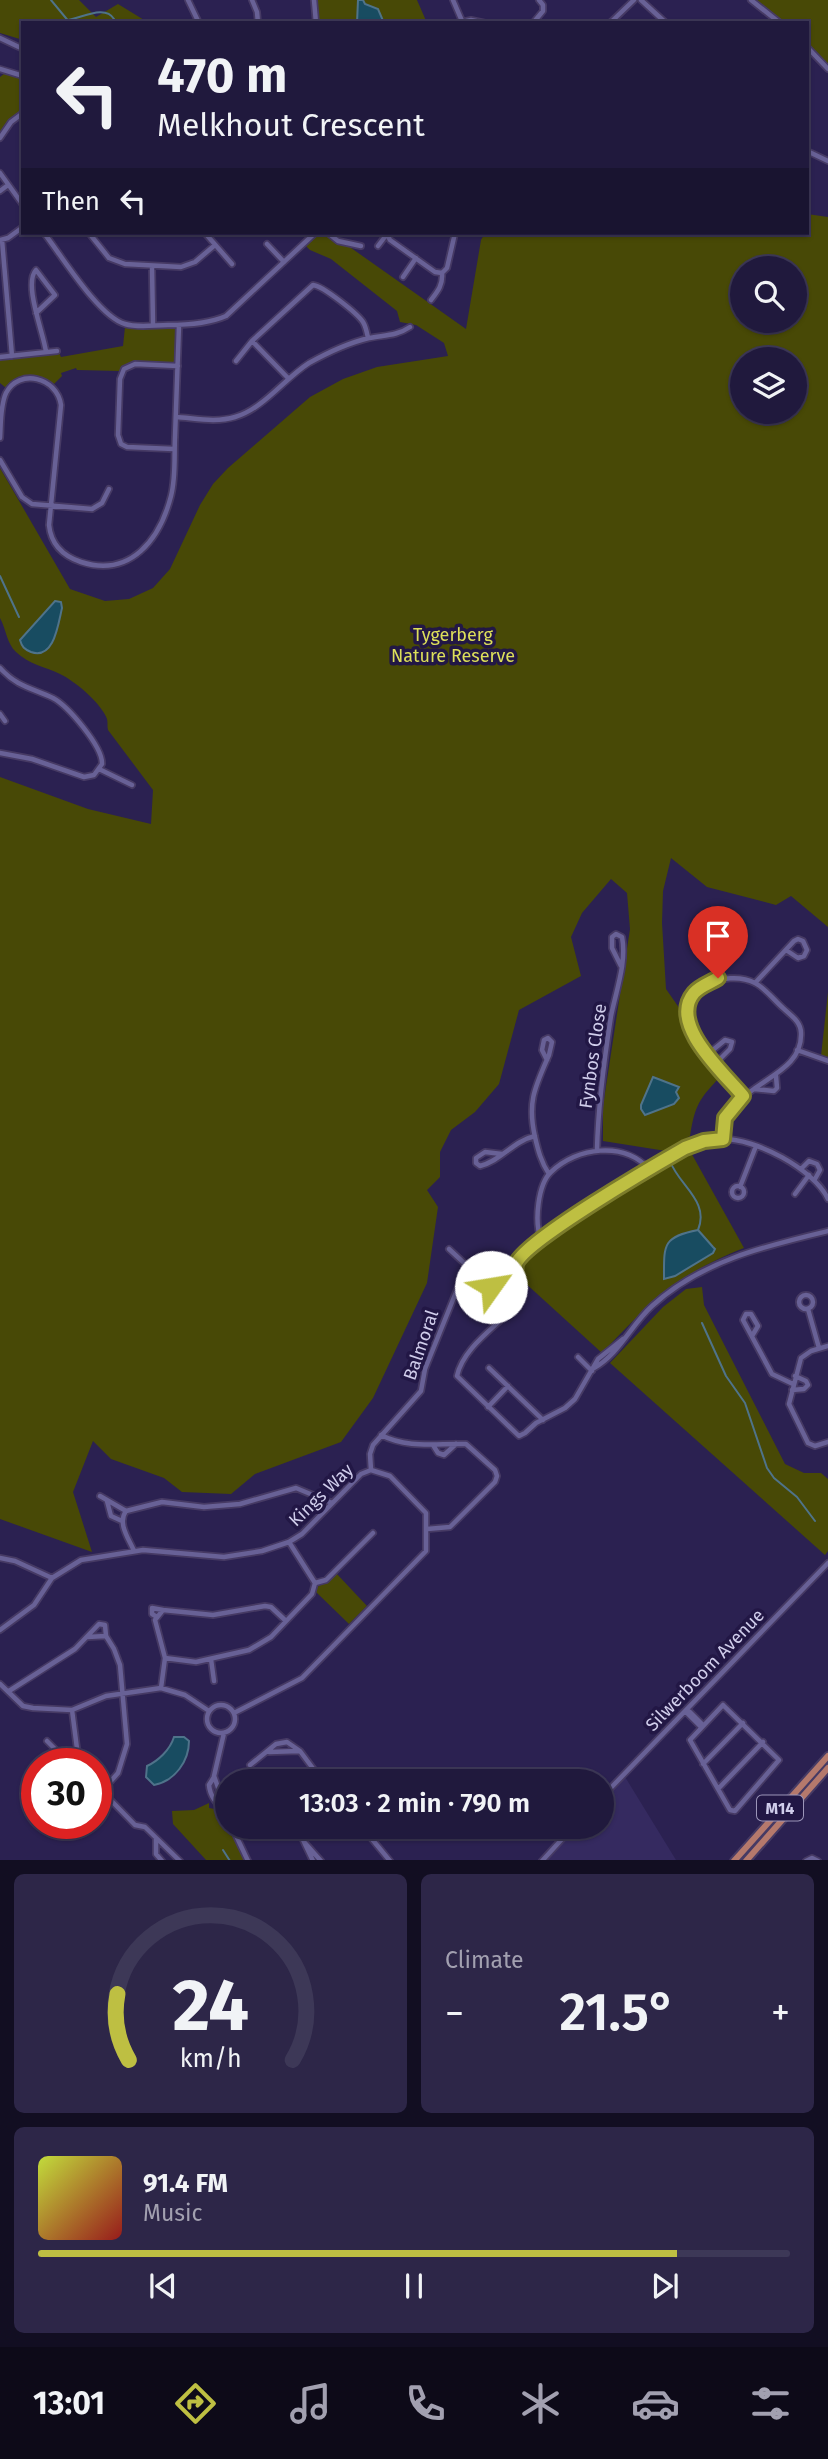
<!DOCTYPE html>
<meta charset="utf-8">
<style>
:root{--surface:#20193d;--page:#2d2648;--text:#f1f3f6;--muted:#a2a0b0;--line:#3d3857;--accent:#bebf42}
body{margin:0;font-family:"Fira Sans",sans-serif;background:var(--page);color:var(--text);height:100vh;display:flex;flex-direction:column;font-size:26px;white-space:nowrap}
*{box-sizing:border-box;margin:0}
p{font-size:23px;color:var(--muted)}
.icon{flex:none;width:38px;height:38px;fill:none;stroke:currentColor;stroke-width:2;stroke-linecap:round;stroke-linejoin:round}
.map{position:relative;height:1860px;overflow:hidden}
.panel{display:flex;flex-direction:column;gap:14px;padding:14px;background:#120e22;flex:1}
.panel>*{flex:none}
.banner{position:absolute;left:21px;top:21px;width:788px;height:214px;border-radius:0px;box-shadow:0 2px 5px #0004,0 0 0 2px var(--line);background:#20193d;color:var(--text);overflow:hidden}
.tools{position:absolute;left:730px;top:256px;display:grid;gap:14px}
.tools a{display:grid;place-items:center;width:77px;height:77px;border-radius:50%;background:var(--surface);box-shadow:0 2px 5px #0004,0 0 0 2px var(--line);font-size:35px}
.speed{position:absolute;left:21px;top:1748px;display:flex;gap:14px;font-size:35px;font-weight:700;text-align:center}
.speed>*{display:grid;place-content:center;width:91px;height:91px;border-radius:50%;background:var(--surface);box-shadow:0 2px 5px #0004,0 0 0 2px var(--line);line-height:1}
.speed .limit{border:10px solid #d22;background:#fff;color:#111}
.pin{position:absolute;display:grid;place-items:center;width:60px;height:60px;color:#fff;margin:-72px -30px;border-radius:50% 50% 50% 0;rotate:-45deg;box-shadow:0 0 7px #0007}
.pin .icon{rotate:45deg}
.me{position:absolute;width:77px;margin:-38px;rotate:58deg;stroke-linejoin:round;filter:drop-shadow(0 0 5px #0008)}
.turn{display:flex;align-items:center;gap:24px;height:147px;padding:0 21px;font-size:32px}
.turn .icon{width:91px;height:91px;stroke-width:2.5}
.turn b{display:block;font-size:49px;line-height:60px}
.then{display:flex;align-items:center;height:66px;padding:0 21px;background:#0003;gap:14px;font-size:26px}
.big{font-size:52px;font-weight:600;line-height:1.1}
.panel .card{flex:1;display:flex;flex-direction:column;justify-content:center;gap:10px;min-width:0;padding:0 24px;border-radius:10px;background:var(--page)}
.panel .dial{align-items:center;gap:0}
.dial svg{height:182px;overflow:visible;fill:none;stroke:var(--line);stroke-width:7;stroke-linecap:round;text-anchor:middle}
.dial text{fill:var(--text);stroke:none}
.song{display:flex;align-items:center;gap:21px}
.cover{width:84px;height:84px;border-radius:10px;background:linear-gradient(135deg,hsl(70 70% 55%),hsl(0 70% 35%))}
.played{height:7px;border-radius:4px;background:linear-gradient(90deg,var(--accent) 85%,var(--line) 85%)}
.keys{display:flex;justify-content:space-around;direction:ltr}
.heat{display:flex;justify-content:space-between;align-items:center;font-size:38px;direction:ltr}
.panel .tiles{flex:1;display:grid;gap:14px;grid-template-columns:1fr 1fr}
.card:last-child{grid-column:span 2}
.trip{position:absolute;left:215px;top:1769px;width:399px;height:70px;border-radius:35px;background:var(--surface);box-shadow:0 2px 5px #0004,0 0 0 2px var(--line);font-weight:600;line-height:70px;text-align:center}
.menu{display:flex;height:112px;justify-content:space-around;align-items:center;background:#0d0a18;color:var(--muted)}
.menu .icon{width:49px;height:49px}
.menu .active{color:var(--accent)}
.menu b{font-size:32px;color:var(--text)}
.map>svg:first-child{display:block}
</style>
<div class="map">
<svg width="828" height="1861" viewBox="0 0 828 1861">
<rect width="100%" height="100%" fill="#2b2151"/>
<path fill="#352a60" d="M 622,1772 L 676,1860 L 542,1861 L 573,1827 L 602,1827 L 602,1797 Z"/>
<path fill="#484906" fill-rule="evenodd" d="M 0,0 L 79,0 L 96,17 L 118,4 L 149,23 L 23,23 L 23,40 L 0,33 Z
M 316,0 L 417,0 L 427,23 L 318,23 Z
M 756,0 L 828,0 L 828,64 L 807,42 L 807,23 L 785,23 Z
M 5,73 L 23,79 L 23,110 L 8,122 L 0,132 L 0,77 Z
M 807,214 L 828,217 L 828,927 L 791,896 L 776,905 L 707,887 L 671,858 L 663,891 L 662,923 L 666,989 L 682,1012 L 681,1026 L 721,1076 C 699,1099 695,1105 690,1136 L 666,1151 L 603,1141 L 603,1106 L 630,929 L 627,893 L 611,879 L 582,913 L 571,937 L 581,976 L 519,1010 L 499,1084 L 475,1112 L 451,1130 L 440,1152 L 440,1177 L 427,1190 L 438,1207 L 427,1283 L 373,1398 L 341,1442 L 255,1474 L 231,1494 L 182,1492 L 164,1478 L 111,1459 L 93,1441 L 73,1492 L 92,1552 L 0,1519 L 0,777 L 88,809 L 151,824 L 153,790 L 108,730 C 107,726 108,723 107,719 C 102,704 75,681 60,674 C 46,667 28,664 16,652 C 7,644 6,629 0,618 L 0,468 L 70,589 L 105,601 L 129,599 L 153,588 L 170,569 L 200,505 L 213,484 L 228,468 L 310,397 L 343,379 L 377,367 L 448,356 L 444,343 L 416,325 L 400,322 L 397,311 L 331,259 L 310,250 L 305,245 L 318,233 L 329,233 L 337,238 L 466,329 L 481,240 L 485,233 L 807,233 ZM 742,268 L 794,268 L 794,320 L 742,320 ZM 742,359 L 794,359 L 794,411 L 742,411 Z
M 125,327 L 175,329 L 175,362 L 172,364 L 135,363 L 126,365 L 120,371 L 77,370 L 76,368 L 61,373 L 62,376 L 54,384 C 39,375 19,376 6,388 L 0,383 L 0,359 L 59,353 L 61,357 L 123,346 Z
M 828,992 L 828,1058 L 821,1056 Z
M 689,1149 L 744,1248 C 677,1274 650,1303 602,1353 L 512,1271 L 531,1250 L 544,1238 Z
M 702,1287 L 704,1305 L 785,1464 L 804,1473 L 821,1473 L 828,1479 L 828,1551 L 825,1555 L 610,1363 L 663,1307 L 686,1289 Z
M 336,1573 L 367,1606 L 349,1624 L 316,1592 L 317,1587 L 328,1581 Z
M 209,1803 L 209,1808 L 220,1810 L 245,1860 L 206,1860 L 173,1824 L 172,1811 L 194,1810 Z"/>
<path fill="#184c61" stroke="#4f738a" stroke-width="2" d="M 358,0 L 363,0 L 365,4 L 378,9 L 384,23 L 357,23 Z
M 55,601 L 61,602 L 62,608 C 58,625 54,660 31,652 C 24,649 22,647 20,640 Z
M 653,1077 L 679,1087 L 676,1092 L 679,1098 L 674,1104 L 645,1115 L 641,1109 L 641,1105 Z
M 698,1230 L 713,1247 L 715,1249 L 713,1253 L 675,1276 L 664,1279 C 664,1245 662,1237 698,1230 Z
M 174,1737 L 184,1737 L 189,1741 C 189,1761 175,1781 154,1785 L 146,1777 L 147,1766 C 158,1761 170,1750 174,1737 Z"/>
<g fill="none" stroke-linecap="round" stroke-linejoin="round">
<path stroke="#4f738a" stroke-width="2" d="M 51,0 L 70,23
M 68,20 C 82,18 105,4 114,19
M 0,576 L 19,617
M 670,1161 C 679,1186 710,1201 698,1230
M 702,1323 L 726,1376 L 745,1403 L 767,1468 L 774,1478 L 797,1497 L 815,1521
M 223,1850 L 230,1861"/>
<g stroke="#463a64" stroke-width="8">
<path id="minor" d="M 188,0 L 199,23
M 252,0 L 257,12 L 258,23
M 314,0 L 316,23
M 453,0 L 462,21
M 641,0 L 666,23
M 751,0 L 780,23
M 458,23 L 471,20 L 485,23
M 533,23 L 543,11 L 543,5 L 539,0
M 610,23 L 634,0
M 0,38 L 23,49
M 807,47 L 828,69
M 0,69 L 23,76
M 0,138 L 11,122 L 23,113
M 807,151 L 828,161
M 0,173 L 23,205
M 0,191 L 8,185
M 44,233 C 61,255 99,317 125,324 C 138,328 154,325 168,325 C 187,325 208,324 226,316 L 315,233
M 89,233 L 109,258 L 125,264 L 181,267 L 195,262 L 215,245
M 205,233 L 232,264
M 328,233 L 338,241 L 361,246
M 387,234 L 390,240 L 435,272 L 442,273 L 447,268 L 455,233
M 0,240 L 8,238 L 23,227
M 2,240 L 12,356
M 267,244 L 284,262
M 378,246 L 387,234
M 152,267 L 153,325
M 403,277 L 416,258
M 431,300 C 438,291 443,285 442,273
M 36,313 L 55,295 L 36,270 C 23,284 44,334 46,352
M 252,341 L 288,378
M 0,357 L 57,351
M 236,361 L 252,341 L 313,285 C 323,286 357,313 363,322 C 366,327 367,333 368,338
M 176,417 C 194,418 216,423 235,417 C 263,409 284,379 309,363 C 327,353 348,343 369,338 C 384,335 397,336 410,327
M 0,438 C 1,425 0,406 6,393 C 19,368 57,377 61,405 L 49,525 C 51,545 63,556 81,562 C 131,578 160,539 171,496 C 176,477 174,456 175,437 C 176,400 178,362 179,325
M 174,449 L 127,447 L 121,444 L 118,435 L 120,379 L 124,369 L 135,364 L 178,366
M 0,460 L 22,497 L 32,504 L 92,509 L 102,503 L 109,489
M 0,668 C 17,687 32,688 53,698 C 68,706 103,747 102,764 L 94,775 L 84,777 L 32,759 L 0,753
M 0,714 L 5,721
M 99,769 L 132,785
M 709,949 L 699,945 L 694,936 L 696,930 L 704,928 C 715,938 709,938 709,949 C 708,958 715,970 718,978
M 755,983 L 794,941 L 798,939 L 803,941 L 807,950 L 804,956 L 798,958 L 786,950
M 797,1050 L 828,1061
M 708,1054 L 725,1040 L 732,1042 L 730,1049 L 715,1064
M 547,1060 L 542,1050 L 544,1040 L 548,1038 L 552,1042 L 549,1055 C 535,1087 527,1102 535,1137 C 538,1150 541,1162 549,1174
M 754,1089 L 774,1091 L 777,1088 L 776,1076
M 723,1139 C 724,1080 803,1083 801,1033 C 801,1021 790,1015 783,1008 C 774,1000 765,988 755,983 C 726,968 672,990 690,1028 C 702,1053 725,1074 743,1096
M 597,1150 C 598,1105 604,1061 611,1016 C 616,991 627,962 622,937 L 616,934 L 612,937 L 612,948 L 621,966
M 502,1154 L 485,1152 L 476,1158 L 476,1163 L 480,1166 C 501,1161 513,1141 535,1136
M 801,1169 L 809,1161 L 817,1164 L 820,1170 L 815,1179
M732 1192a6 6 0 1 1 12 0a6 6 0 1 1-12 0Z
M 740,1187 L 756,1146
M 795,1194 L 809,1175
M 541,1239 C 534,1222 538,1184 551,1172 C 577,1147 624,1141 649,1169
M 449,1249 L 490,1287 L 504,1288 L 515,1276 L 517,1262 L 541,1239 L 685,1148 C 696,1143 709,1139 722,1139 C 755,1138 814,1169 828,1199
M799 1302a7 7 0 1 1 14 0a7 7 0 1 1-14 0Z
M 808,1309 L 819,1348
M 504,1317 C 487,1333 462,1352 457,1376 L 519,1436 L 525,1433 L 536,1423 L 565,1408 L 575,1399 L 598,1359 L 623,1339
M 752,1336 L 758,1326 L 751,1314 L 746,1314 L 743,1320 L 772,1374 L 793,1384
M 828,1346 L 811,1351 L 801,1358 L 789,1404 L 808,1443 L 815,1446 L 828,1442
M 578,1357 L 592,1371
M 489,1368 L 543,1420
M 594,1368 C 619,1354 631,1325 652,1306 C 701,1261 765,1246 828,1231
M 792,1390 L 804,1389 L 808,1385 L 806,1381 L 795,1376
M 488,1407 L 508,1386
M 381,1435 C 408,1449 437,1443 466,1444 L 495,1470 L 497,1476 L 495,1482 L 450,1527 L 427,1529
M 433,1445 L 438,1453 L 444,1455 L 456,1444
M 371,1470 L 370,1454 L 373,1445 L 421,1391 L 425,1369 L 467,1265
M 100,1496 L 126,1511
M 107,1501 L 111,1516 L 122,1521
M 134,1551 C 129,1539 117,1523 126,1511 L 162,1502 L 204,1507 L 240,1504 L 296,1488 L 332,1503
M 0,1558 L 15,1561 L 52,1578
M 315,1583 L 326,1580 L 373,1533
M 157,1617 L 152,1614 L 152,1608 L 163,1610
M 0,1630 L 34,1605 L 52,1578 L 81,1560 L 143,1550 L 224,1557 L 262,1551 L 289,1542 L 302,1534 L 361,1474 L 371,1470 L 390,1476 L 426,1513 L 426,1551 L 302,1678 L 234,1713
M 87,1637 L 106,1636
M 165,1658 L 196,1662 L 249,1650 L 271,1637 L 312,1594 L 315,1583 L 289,1542
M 211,1659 L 214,1681
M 0,1684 L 23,1706 L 33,1708 L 72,1710 L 106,1696 L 161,1688 L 185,1695 L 209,1711
M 161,1688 L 165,1658 L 155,1620 L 163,1610 L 213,1615 L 265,1606 L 271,1607 L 286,1621
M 9,1691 L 75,1649 L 99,1624 L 105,1625 L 106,1636 L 114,1649 L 120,1665 L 127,1744 L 118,1773 L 102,1791
M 723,1705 L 779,1760 L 735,1811 L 730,1810 L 690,1740 Z
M207 1719a14 14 0 1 1 28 0a14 14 0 1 1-28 0Z
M 72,1710 L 79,1764
M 685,1711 L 700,1726
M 690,1712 L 702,1724
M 224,1733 L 214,1776 L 228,1816
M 47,1741 L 64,1758 L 77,1760
M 269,1752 L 299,1751
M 703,1764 L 743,1723
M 250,1765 L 276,1744 L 287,1742 L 300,1751 L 323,1782
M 214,1777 L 209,1785 C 210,1796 216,1803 224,1810
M 309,1782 L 317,1775
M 96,1785 L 135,1825 L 145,1827 L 180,1861
M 718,1789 L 763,1742
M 602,1797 L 828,1563
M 232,1827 L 248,1861
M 297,1827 L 313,1861
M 362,1827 L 390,1861
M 156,1839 L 156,1854 L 162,1861
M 305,1843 L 321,1861
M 542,1861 L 573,1827
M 806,1861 L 812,1858 L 818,1861"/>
</g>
<g stroke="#463a64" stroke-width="10">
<path id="major" d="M 734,1861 L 828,1756
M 746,1861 L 828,1768"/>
</g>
<use href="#minor" stroke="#686196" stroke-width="4.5"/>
<use href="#major" stroke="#b5796c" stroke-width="6"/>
</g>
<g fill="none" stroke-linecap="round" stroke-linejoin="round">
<g stroke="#7c7c2b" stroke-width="18">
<path id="route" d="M 491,1287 L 504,1288 L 516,1275 C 516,1273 515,1266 516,1264 C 524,1241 657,1164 685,1148 L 704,1141 L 723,1139 L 725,1118 L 743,1096 C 724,1073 668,1024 694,993 C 700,986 710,983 718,978"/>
</g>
<use href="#route" stroke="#bebf42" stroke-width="12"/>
</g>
<g text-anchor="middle" stroke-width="7" stroke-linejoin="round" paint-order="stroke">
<rect fill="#221745" stroke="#9c96b9" stroke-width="2" x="757" y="1795.5" width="46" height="25" rx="5"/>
<g font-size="16" font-weight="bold" fill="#d0cdeb">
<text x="780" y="1814">M14</text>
</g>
<g font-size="18" fill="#dddf5a" stroke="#221745">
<text x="453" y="641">Tygerberg<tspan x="453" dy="21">Nature Reserve</tspan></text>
</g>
<g font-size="18" fill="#d0cdeb" stroke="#221745">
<text transform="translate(593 1056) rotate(-82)" y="6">Fynbos Close</text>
<text transform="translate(421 1345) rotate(-71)" y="6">Balmoral</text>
<text transform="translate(321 1495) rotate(-44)" y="6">Kings Way</text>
<text transform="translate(705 1670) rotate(-46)" y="6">Silwerboom Avenue</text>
</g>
</g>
</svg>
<div class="tools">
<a><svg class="icon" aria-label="search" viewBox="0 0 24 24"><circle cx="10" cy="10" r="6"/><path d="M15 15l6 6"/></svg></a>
<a><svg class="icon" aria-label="layers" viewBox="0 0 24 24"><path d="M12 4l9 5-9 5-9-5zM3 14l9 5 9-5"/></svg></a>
</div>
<div class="speed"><div class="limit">30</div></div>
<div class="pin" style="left:718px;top:978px;background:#d93025"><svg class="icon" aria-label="arrive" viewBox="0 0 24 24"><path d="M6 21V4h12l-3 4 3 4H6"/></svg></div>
<svg class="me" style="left:491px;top:1287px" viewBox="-20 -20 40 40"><circle r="19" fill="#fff"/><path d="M0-13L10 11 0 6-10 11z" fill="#bebf42"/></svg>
<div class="trip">13:03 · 2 min · 790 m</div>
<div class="banner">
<div class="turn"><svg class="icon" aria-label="left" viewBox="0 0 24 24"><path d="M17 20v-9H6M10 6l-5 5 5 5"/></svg><div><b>470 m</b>Melkhout Crescent</div></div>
<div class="then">Then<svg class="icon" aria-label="left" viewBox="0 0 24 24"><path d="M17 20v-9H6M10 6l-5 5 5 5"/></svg></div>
</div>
</div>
<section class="panel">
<div class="tiles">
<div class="card dial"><svg viewBox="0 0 100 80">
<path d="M14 69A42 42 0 1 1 86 69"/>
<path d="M14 69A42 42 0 0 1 9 40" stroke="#bebf42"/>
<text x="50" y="56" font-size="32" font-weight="700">24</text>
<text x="50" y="72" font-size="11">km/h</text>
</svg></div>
<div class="card"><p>Climate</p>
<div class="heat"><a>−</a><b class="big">21.5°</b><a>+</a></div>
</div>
<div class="card">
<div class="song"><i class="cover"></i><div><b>91.4 FM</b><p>Music</p></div></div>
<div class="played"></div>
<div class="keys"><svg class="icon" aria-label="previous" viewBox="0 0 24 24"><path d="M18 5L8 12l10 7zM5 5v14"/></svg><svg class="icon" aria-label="pause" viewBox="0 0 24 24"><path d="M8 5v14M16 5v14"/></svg><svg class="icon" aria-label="next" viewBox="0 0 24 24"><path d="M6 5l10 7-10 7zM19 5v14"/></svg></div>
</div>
</div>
</section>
<nav class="menu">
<b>13:01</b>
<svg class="icon active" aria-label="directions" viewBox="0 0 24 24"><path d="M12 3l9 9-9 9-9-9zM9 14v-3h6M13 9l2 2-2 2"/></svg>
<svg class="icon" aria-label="music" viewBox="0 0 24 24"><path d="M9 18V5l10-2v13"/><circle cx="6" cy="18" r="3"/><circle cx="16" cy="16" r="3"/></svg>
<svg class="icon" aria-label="phone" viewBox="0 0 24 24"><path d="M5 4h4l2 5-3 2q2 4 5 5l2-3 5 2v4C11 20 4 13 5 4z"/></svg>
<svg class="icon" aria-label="climate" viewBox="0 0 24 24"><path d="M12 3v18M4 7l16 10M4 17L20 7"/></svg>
<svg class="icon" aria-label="car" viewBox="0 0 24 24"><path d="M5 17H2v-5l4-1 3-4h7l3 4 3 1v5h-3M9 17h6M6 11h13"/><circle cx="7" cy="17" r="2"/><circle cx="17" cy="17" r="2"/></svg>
<svg class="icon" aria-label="filters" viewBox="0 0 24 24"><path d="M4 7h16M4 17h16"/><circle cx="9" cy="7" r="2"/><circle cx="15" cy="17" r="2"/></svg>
</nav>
